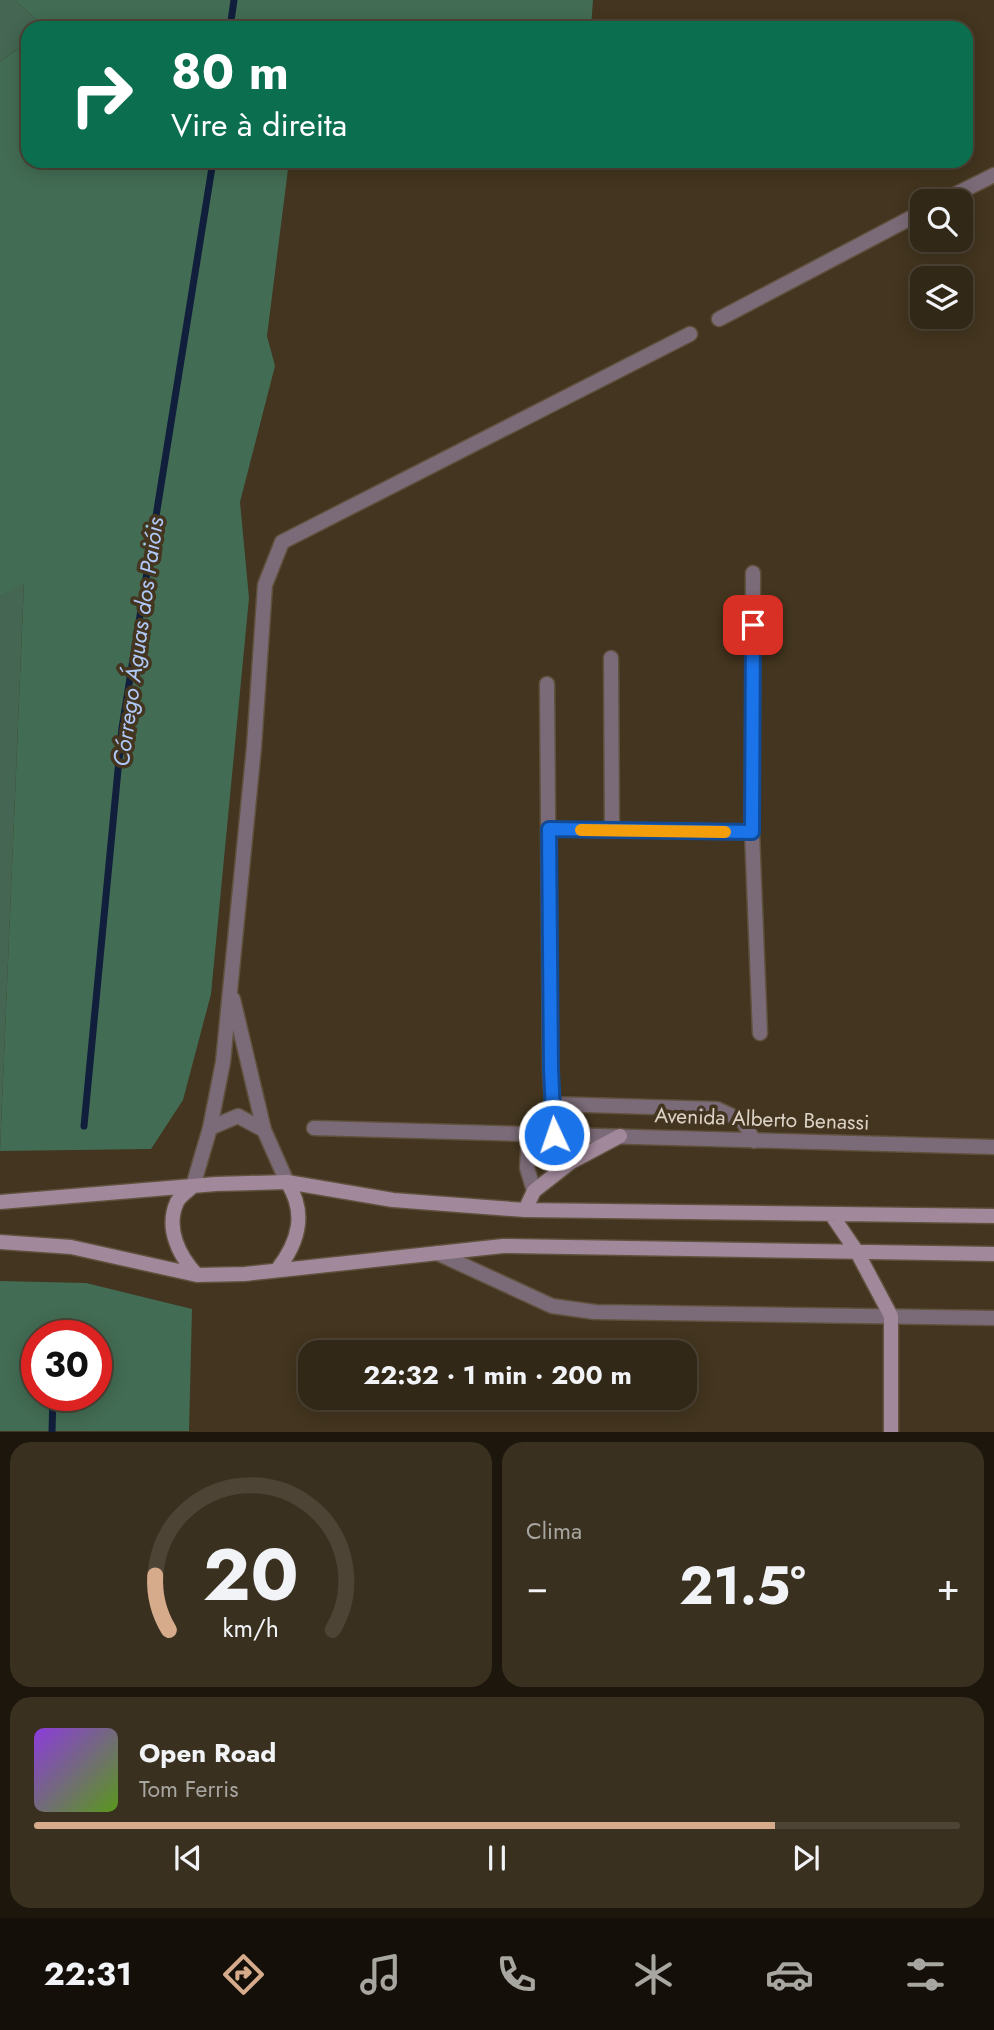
<!DOCTYPE html>
<html lang="pt">
<meta charset="utf-8">
<style>
:root{--surface:#322817;--page:#3a3020;--text:#f1f3f6;--muted:#a8a6a1;--line:#4d4436;--accent:#d6ab8b}
body{margin:0;font-family:Jost,sans-serif;background:var(--page);color:var(--text);height:100vh;display:flex;flex-direction:column;font-size:26px;white-space:nowrap}
*{box-sizing:border-box;margin:0}
p{font-size:23px;color:var(--muted)}
.icon{flex:none;width:38px;height:38px;fill:none;stroke:currentColor;stroke-width:2;stroke-linecap:round;stroke-linejoin:round}
.map{position:relative;height:1432px;overflow:hidden}
.side{display:flex;flex-direction:column;gap:10px;padding:10px;background:#1c160d;flex:1}
.side>*{flex:none}
.guide{position:absolute;left:21px;top:21px;width:952px;height:147px;border-radius:21px;box-shadow:0 4px 18px #0003,0 0 0 2px var(--line);background:#0b6e4f;color:#fff;overflow:hidden}
.fabs{position:absolute;left:910px;top:189px;display:grid;gap:14px}
.fabs a{display:grid;place-items:center;width:63px;height:63px;border-radius:14px;background:var(--surface);box-shadow:0 4px 18px #0003,0 0 0 2px var(--line);font-size:35px}
.speed{position:absolute;left:21px;top:1320px;display:flex;gap:14px;font-size:35px;font-weight:700;text-align:center}
.speed>*{display:grid;place-content:center;width:91px;height:91px;border-radius:50%;background:var(--surface);box-shadow:0 4px 18px #0003,0 0 0 2px var(--line);line-height:1}
.speed .limit{border:10px solid #d22;background:#fff;color:#111}
.pin{position:absolute;display:grid;place-items:center;width:60px;height:60px;color:#fff;margin:-30px;border-radius:14px;box-shadow:0 4px 10px #0006}
.me{position:absolute;width:77px;margin:-38px;rotate:357deg;stroke-linejoin:round;filter:drop-shadow(0 0 5px #0008)}
.turn{display:flex;align-items:center;gap:24px;height:147px;padding:0 35px;font-size:32px}
.turn .icon{width:91px;height:91px;stroke-width:2.5}
.turn b{display:block;font-size:49px;line-height:60px}
.big{font-size:52px;font-weight:700;line-height:1.1}
.side .widget{flex:1;display:flex;flex-direction:column;justify-content:center;gap:10px;min-width:0;padding:0 24px;border-radius:21px;background:var(--page)}
.side .dial{align-items:center;gap:0}
.dial svg{height:182px;overflow:visible;fill:none;stroke:var(--line);stroke-width:7;stroke-linecap:round;text-anchor:middle}
.dial text{fill:var(--text);stroke:none}
.song{display:flex;align-items:center;gap:21px}
.cover{width:84px;height:84px;border-radius:10px;background:linear-gradient(135deg,hsl(270 70% 55%),hsl(90 70% 35%))}
.played{height:7px;border-radius:4px;background:linear-gradient(90deg,var(--accent) 80%,var(--line) 80%)}
.keys{display:flex;justify-content:space-around;direction:ltr}
.heat{display:flex;justify-content:space-between;align-items:center;font-size:38px;direction:ltr}
.side .tiles{flex:1;display:grid;gap:10px;grid-template-columns:1fr 1fr}
.widget:last-child{grid-column:span 2}
.trip{position:absolute;left:298px;top:1340px;width:399px;height:70px;border-radius:21px;background:var(--surface);box-shadow:0 4px 18px #0003,0 0 0 2px var(--line);font-weight:700;line-height:70px;text-align:center}
.menu{display:flex;height:112px;justify-content:space-around;align-items:center;background:#141009;color:var(--muted)}
.menu .icon{width:49px;height:49px}
.menu .current{color:var(--accent)}
.menu b{font-size:32px;color:var(--text)}
.map>svg:first-child{display:block}
</style>
<div class="map">
<svg width="994" height="1432" viewBox="0 0 994 1432">
<rect width="100%" height="100%" fill="#43351f"/>
<path fill="#446652" d="M 0,0 L 15,0 L 45,28 L 28,28 L 28,41 L 0,62 Z
M 24,582 L 0,1151 L 0,597 Z"/>
<path fill="#436c54" fill-rule="evenodd" d="M 15,0 L 593,0 L 591,28 L 45,28 Z
M 28,41 L 28,161 L 289,161 L 267,336 L 275,366 L 240,502 L 249,598 L 211,994 L 183,1100 L 151,1149 L 0,1151 L 24,583 L 0,597 L 0,62 Z
M 0,1281 L 86,1283 L 192,1309 L 189,1431 L 0,1431 ZM 37,1335 L 96,1335 L 96,1395 L 37,1395 Z"/>
<g fill="none" stroke-linecap="round" stroke-linejoin="round">
<path stroke="#111f3c" stroke-width="7" d="M 230,28 L 234,0
M 84,1126 L 122,728 L 213,161
M 52,1432 L 53,1395"/>
<g stroke="#5f513d" stroke-width="17">
<path id="lane" d="M 942,201 L 994,175
M 719,319 L 922,212
M 233,999 L 264,1130 L 287,1182
M 210,1128 L 238,1116 L 264,1130
M 193,1186 L 210,1128 L 223,1062 L 254,747 L 265,585 L 282,542 L 690,334"/>
</g>
<g stroke="#5f513d" stroke-width="17">
<path id="street" d="M 753,573 L 752,832 L 760,1033
M 611,658 L 612,830
M 547,684 L 550,1069 L 554,1135
M 549,829 L 752,832
M 553,1104 L 717,1109 L 743,1121 L 754,1141
M 314,1128 L 994,1147
M 529,1135 L 527,1168 L 534,1191
M 437,1253 L 552,1306 L 595,1312 L 994,1318"/>
</g>
<g stroke="#5f513d" stroke-width="17">
<path id="secondary" d="M 193,1186 C 188,1191 180,1196 177,1202 C 165,1228 179,1256 197,1275
M 0,1202 L 216,1184 L 287,1182 L 393,1200 L 525,1210 L 994,1216
M 525,1210 L 534,1191 L 571,1162 L 620,1136
M 831,1214 L 857,1252 L 891,1316 L 891,1432
M 0,1242 L 71,1247 L 197,1275 L 245,1274 L 503,1246 L 994,1254
M 277,1270 C 299,1242 307,1213 287,1182"/>
</g>
<use href="#lane" stroke="#7b6b78" stroke-width="14"/>
<use href="#street" stroke="#7b6b78" stroke-width="14"/>
<use href="#secondary" stroke="#a1889b" stroke-width="14"/>
</g>
<g fill="none" stroke-linecap="round" stroke-linejoin="round">
<g stroke="#114b97" stroke-width="18">
<path id="route" d="M 554,1135 L 551,1069 L 549,829 L 752,832 L 753,625"/>
</g>
<use href="#route" stroke="#1a73e8" stroke-width="12"/>
<path stroke="#f59e0b" stroke-width="12" d="M 581,830 L 725,832"/>
</g>
<g text-anchor="middle" stroke-width="7" stroke-linejoin="round" paint-order="stroke">
<g font-size="21" fill="#dcd3c6" stroke="#43351f">
<text transform="translate(762 1119) rotate(2)" y="7">Avenida Alberto Benassi</text>
</g>
<g font-size="23" font-style="italic" fill="#b1c9f9" stroke="#43351f">
<text transform="translate(138 642) rotate(-82)" y="8">Córrego Águas dos Paióis</text>
</g>
</g>
</svg>
<div class="fabs">
<a><svg class="icon" aria-label="search" viewBox="0 0 24 24"><circle cx="10" cy="10" r="6"/><path d="M15 15l6 6"/></svg></a>
<a><svg class="icon" aria-label="layers" viewBox="0 0 24 24"><path d="M12 4l9 5-9 5-9-5zM3 14l9 5 9-5"/></svg></a>
</div>
<div class="speed"><div class="limit">30</div></div>
<div class="pin" style="left:753px;top:625px;background:#d93025"><svg class="icon" aria-label="arrive" viewBox="0 0 24 24"><path d="M6 21V4h12l-3 4 3 4H6"/></svg></div>
<svg class="me" style="left:554px;top:1135px" viewBox="-20 -20 40 40"><circle r="17" fill="#1a73e8" stroke="#fff" stroke-width="3"/><path d="M0-11L8 9 0 5-8 9z" fill="#fff"/></svg>
<div class="trip">22:32 · 1 min · 200 m</div>
<div class="guide">
<div class="turn"><svg class="icon" aria-label="right" viewBox="0 0 24 24"><path d="M7 20v-9h11M14 6l5 5-5 5"/></svg><div><b>80 m</b>Vire à direita</div></div>
</div>
</div>
<section class="side">
<div class="tiles">
<div class="widget dial"><svg viewBox="0 0 100 80">
<path d="M14 69A42 42 0 1 1 86 69"/>
<path d="M14 69A42 42 0 0 1 8 45" stroke="#d6ab8b"/>
<text x="50" y="56" font-size="32" font-weight="700">20</text>
<text x="50" y="72" font-size="11">km/h</text>
</svg></div>
<div class="widget"><p>Clima</p>
<div class="heat"><a>−</a><b class="big">21.5°</b><a>+</a></div>
</div>
<div class="widget">
<div class="song"><i class="cover"></i><div><b>Open Road</b><p>Tom Ferris</p></div></div>
<div class="played"></div>
<div class="keys"><svg class="icon" aria-label="previous" viewBox="0 0 24 24"><path d="M18 5L8 12l10 7zM5 5v14"/></svg><svg class="icon" aria-label="pause" viewBox="0 0 24 24"><path d="M8 5v14M16 5v14"/></svg><svg class="icon" aria-label="next" viewBox="0 0 24 24"><path d="M6 5l10 7-10 7zM19 5v14"/></svg></div>
</div>
</div>
</section>
<nav class="menu">
<b>22:31</b>
<svg class="icon current" aria-label="directions" viewBox="0 0 24 24"><path d="M12 3l9 9-9 9-9-9zM9 14v-3h6M13 9l2 2-2 2"/></svg>
<svg class="icon" aria-label="music" viewBox="0 0 24 24"><path d="M9 18V5l10-2v13"/><circle cx="6" cy="18" r="3"/><circle cx="16" cy="16" r="3"/></svg>
<svg class="icon" aria-label="phone" viewBox="0 0 24 24"><path d="M5 4h4l2 5-3 2q2 4 5 5l2-3 5 2v4C11 20 4 13 5 4z"/></svg>
<svg class="icon" aria-label="climate" viewBox="0 0 24 24"><path d="M12 3v18M4 7l16 10M4 17L20 7"/></svg>
<svg class="icon" aria-label="car" viewBox="0 0 24 24"><path d="M5 17H2v-5l4-1 3-4h7l3 4 3 1v5h-3M9 17h6M6 11h13"/><circle cx="7" cy="17" r="2"/><circle cx="17" cy="17" r="2"/></svg>
<svg class="icon" aria-label="filters" viewBox="0 0 24 24"><path d="M4 7h16M4 17h16"/><circle cx="9" cy="7" r="2"/><circle cx="15" cy="17" r="2"/></svg>
</nav>
